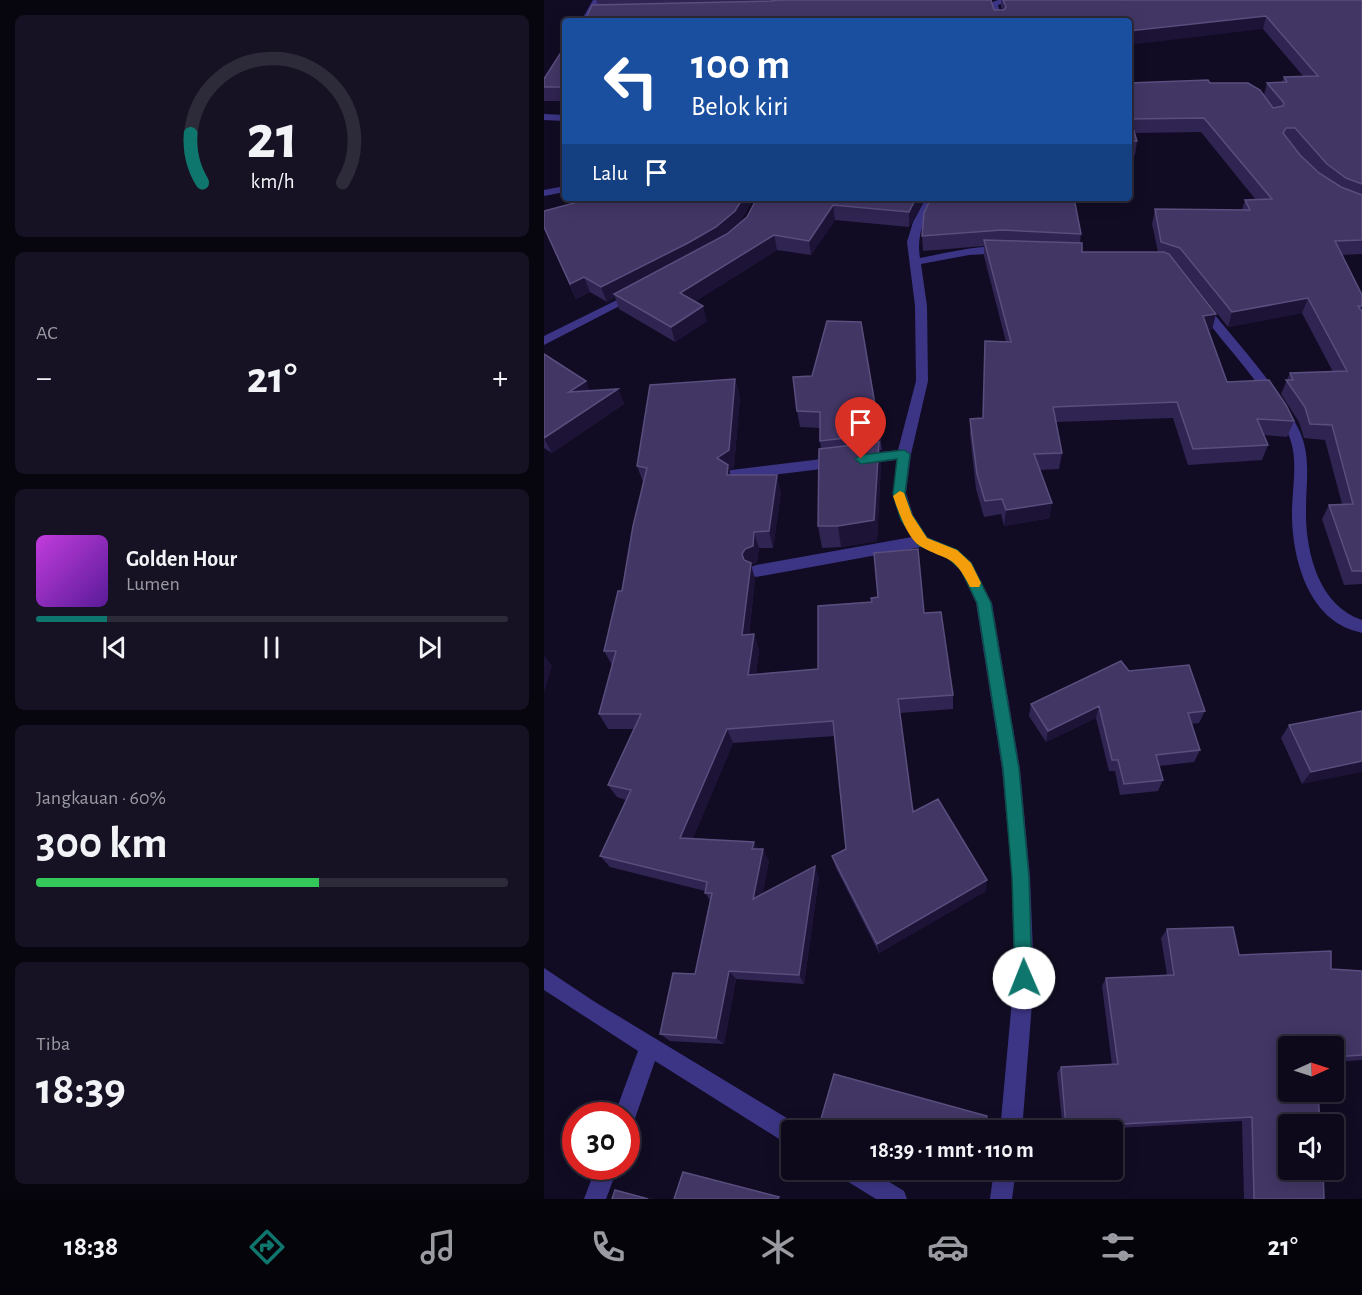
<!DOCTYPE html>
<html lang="id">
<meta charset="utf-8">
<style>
:root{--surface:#0d091a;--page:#161223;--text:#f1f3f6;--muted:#9a9aa2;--line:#2d2a39;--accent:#0f766e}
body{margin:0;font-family:"Alegreya Sans",sans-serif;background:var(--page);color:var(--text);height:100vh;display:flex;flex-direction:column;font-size:22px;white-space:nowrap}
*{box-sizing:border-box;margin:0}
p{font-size:20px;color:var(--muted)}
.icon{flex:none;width:33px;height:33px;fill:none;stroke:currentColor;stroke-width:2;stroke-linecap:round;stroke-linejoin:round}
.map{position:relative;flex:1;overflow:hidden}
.details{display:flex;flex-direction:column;gap:15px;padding:15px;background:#07050e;width:544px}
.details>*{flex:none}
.guide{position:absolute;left:18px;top:18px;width:570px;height:183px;border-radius:6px;box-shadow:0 3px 15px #0003,0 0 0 2px var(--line);background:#1a4fa0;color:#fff;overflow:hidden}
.needle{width:39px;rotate:87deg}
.tools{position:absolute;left:734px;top:1036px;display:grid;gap:12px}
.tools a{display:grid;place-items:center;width:66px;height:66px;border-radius:6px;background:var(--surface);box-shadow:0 3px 15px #0003,0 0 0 2px var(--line);font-size:30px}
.speed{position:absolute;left:18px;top:1102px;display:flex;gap:12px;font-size:30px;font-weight:700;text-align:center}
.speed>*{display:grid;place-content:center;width:78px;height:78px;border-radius:50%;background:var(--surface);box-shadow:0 3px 15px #0003,0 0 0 2px var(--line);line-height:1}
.speed .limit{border:9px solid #d22;background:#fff;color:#111}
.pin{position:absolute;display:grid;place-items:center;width:51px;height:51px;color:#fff;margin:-62px -26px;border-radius:50% 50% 50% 0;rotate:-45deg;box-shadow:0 0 6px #0007}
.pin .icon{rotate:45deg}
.me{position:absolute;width:66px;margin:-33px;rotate:359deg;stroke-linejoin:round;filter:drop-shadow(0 0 4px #0008)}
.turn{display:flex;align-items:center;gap:21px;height:126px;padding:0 30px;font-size:27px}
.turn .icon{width:78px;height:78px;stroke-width:2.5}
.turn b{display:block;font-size:42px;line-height:51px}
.then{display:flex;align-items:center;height:57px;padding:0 30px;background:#0003;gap:12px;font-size:22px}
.big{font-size:45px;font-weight:600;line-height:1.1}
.details .widget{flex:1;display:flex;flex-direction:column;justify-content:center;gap:9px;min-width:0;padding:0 21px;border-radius:9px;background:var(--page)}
.details .dial{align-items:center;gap:0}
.dial svg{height:156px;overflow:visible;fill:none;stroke:var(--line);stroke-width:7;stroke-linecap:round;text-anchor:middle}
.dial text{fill:var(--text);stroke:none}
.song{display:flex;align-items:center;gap:18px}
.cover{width:72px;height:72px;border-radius:9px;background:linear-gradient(135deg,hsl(290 70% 55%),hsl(270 70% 35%))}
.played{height:6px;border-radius:3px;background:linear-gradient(90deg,var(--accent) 15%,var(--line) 15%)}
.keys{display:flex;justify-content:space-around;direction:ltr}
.heat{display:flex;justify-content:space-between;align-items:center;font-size:33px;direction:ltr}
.charge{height:9px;border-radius:4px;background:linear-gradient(90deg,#34c759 60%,var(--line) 0)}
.trip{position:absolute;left:237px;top:1120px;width:342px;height:60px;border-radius:6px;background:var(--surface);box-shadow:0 3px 15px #0003,0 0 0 2px var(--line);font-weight:600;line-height:60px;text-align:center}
.menu{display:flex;height:96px;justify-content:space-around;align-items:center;background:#05040a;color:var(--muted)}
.menu .icon{width:42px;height:42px}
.menu .on{color:var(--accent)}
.menu b{font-size:27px;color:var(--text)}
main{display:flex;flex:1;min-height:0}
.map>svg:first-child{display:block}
</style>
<main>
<section class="details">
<div class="widget dial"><svg viewBox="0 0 100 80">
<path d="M14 69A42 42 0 1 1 86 69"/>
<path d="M14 69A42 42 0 0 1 8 44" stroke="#0f766e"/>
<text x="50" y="56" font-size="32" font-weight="700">21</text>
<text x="50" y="72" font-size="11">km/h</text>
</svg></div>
<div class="widget"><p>AC</p>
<div class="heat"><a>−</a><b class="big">21°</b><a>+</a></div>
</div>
<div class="widget">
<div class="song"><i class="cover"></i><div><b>Golden Hour</b><p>Lumen</p></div></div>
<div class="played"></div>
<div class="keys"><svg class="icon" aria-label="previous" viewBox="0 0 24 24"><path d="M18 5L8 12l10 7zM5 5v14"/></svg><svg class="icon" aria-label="pause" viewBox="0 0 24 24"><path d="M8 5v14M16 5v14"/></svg><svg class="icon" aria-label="next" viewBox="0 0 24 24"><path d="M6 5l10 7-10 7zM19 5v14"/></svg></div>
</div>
<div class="widget"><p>Jangkauan · 60%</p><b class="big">300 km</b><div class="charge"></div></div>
<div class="widget"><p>Tiba</p><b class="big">18:39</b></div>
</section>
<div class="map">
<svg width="818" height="1199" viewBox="0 0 818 1199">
<rect width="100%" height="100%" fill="#110c23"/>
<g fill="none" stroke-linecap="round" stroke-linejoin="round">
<path fill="#3c3585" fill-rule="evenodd" d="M 49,0 L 57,0 L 45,21 L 37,21 Z
M 454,0 L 471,0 L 454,5 L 459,21 L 451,21 L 446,3 Z
M 0,114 L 21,115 L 21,121 L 0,120 Z
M 21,186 L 21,192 L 0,196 L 0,190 Z
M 382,198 L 392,198 C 381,218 372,234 376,258 C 394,255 452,240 465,250 L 460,253 L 425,255 L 377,264 L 383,306 L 384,381 L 367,454 L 362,493 L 369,515 L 383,537 L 413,550 L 427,562 L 448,603 L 476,769 L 486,877 L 490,978 L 478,1131 L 456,1131 L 470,978 L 468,877 L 458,769 L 432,603 L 417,570 L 403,558 L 377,547 L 212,577 L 207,575 L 205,571 L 207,567 L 212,565 L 368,537 C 347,504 348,497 353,460 L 318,464 L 311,459 L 318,454 L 354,450 L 372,381 L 371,306 L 363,242 L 369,222 Z
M 91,291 L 97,294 L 95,296 L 0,345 L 0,336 Z
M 658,302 L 662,304 C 693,343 736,388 756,432 C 767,457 762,483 762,509 C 761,550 774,606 818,620 L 818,633 C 807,630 798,627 789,620 C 757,596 747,545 748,508 C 749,484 754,458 745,436 C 726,390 681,347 652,306 Z
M 294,457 L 301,462 L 294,467 L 187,480 L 180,475 L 187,470 Z
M 0,968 L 51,1002 L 256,1126 L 258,1131 L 248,1131 L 248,1145 L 240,1142 L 111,1061 L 89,1124 L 82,1126 L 82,1116 L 70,1116 L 94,1051 L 0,990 Z
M 52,1167 L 74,1167 L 62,1199 L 40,1199 Z
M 295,1170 L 326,1170 L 360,1191 L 363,1199 L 332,1199 L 298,1178 Z
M 450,1170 L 472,1170 L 468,1199 L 446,1199 Z"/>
</g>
<path fill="#302452" d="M 52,0 L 447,0 L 450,10 L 458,10 L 457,7 L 457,0 L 818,0 L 818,254 L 798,255 L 818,295 L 818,584 L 800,585 L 778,519 L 785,505 L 798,504 L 781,440 L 760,438 L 755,422 L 737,394 L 746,373 L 789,372 L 758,313 L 684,327 L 632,262 L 668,330 L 664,330 L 683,382 L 750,421 L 743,437 L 720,435 L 724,445 L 718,460 L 644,465 L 629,418 L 512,422 L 518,453 L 515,469 L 495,470 L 506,518 L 460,526 L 457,514 L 440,517 L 432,489 L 426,435 L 426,419 L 439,418 L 462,342 L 440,256 L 440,246 L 379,251 L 378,236 L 387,198 L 537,234 L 536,243 L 538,252 L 614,252 L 608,224 L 611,209 L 698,210 L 701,200 L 712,200 L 657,132 L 590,133 L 593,141 L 591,155 L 585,156 L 585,83 L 666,83 L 720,95 L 723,83 L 738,82 L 740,77 L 759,76 L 719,29 L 54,5 Z
M 21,46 L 21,101 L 0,101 L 0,87 Z
M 29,198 L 210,198 L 195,224 L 203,217 L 213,198 L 381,198 L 365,227 L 291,220 L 267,255 L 233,250 L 150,302 L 163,321 L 131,342 L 75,309 L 71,297 L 63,302 L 46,292 L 32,299 L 0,228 L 0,211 L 32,203 Z
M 0,354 L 46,391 L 74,389 L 80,404 L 8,453 L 0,448 Z
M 249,377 L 336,434 L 338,450 L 336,450 L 337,464 L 333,541 L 297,547 L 278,548 L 274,526 L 277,449 L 276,441 L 276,428 L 256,427 L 253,411 Z
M 191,379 L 196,397 L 190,467 L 185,470 L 186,475 L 237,492 L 229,548 L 215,548 L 213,562 L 207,565 L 211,579 L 205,635 L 210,634 L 215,650 L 212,674 L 274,669 L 380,613 L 409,695 L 409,709 L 356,713 L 369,812 L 442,891 L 335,953 L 292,868 L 288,856 L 302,849 L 291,736 L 189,743 L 149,838 L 210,842 L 213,849 L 225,861 L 218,894 L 275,877 L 260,984 L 192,979 L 180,1044 L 126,1041 L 116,1034 L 151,974 L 166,900 L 161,893 L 161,891 L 66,867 L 56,856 L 82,800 L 73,797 L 64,785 L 90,729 L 64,729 L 55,714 L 68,665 L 60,651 L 78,591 L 99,482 L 93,466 Z
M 585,671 L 661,711 L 655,723 L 647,724 L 656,750 L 650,762 L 615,766 L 619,780 L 614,791 L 576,795 L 571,771 L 565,771 L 552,718 L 502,742 L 485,716 L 487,704 Z
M 818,711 L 758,784 L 737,738 L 745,725 Z
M 623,929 L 695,955 L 787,969 L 818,971 L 818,1060 L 789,1062 L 789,1047 L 744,1047 L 780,1199 L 700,1199 L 698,1121 L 519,1131 L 513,1073 L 517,1067 L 568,1065 L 558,986 L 562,978 L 623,975 L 617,938 Z
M 277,1119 L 440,1131 L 308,1131 L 282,1123 Z"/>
<path fill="#1c1337" d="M 722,16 L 719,29 L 585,45 L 585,31 Z
M 199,198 L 210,198 L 194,226 L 176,241 L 70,294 L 71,297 L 63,302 L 57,287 Z
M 372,198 L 381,198 L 365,227 L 365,212 Z
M 289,205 L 291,220 L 267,255 L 265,241 Z
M 230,235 L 233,250 L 140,308 L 136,293 Z
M 40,277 L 46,292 L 32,299 L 26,284 Z
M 764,298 L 758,313 L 684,327 L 688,312 Z
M 159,306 L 163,321 L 131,342 L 127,327 Z
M 672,314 L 668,330 L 654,332 L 659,316 Z
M 191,379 L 196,397 L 190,467 L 185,470 L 189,482 L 188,492 L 173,458 Z
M 42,381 L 48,396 L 25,392 Z
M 74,389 L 80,404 L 8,453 L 0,438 Z
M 335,442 L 337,464 L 333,541 L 297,547 L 294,526 Z
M 233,475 L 237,492 L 229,548 L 225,531 Z
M 508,503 L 506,518 L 460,526 L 462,510 Z
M 210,532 L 215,548 L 213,562 L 207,565 L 211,579 L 203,650 L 198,635 L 198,554 Z
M 210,634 L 215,650 L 210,690 L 204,675 Z
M 0,655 L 8,666 L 0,693 Z
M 555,706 L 552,718 L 502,742 L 504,731 Z
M 183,729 L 189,743 L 144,850 L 136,838 Z
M 818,761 L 818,772 L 758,784 L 767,772 Z
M 210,842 L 216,854 L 208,849 Z
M 219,849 L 225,861 L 216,910 L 209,899 Z
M 271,866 L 275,877 L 260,984 L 255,975 Z
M 443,880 L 442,891 L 335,953 L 333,944 Z
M 185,971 L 192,979 L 180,1044 L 172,1038 Z
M 71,1190 L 86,1193 L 110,1199 L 104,1199 Z"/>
<path fill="#423665" stroke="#594e7d" stroke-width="1.5" d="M 234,0 L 447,0 L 450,10 L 460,10 L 462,7 L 459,0 L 818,0 L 818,184 L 802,178 L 783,164 L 751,128 L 742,128 L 739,133 L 756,155 L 775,173 L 797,187 L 818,195 L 818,240 L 791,241 L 818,295 L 818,306 L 814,306 L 818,312 L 818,571 L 808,571 L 785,505 L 809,504 L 788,425 L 766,424 L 761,407 L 742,380 L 749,380 L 746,373 L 803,371 L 764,298 L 688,312 L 636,248 L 617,242 L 611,209 L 706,210 L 701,200 L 728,199 L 660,118 L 586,119 L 593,141 L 585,141 L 585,83 L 664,80 L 666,83 L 704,83 L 716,90 L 729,108 L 739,106 L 740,103 L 723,83 L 743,82 L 740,77 L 774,76 L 722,16 L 585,31 L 585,21 L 41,21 L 48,5 L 227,1 Z
M 21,46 L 21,87 L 0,87 L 0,79 Z
M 32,198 L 199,198 L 191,211 L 172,227 L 144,243 L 57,287 L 40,277 L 26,284 L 0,227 L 0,211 L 34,202 Z
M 213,198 L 372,198 L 365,212 L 289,205 L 265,241 L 230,235 L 136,293 L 159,306 L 127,327 L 70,294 L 183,234 L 203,217 Z
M 387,198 L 530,198 L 537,234 L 458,230 L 378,236 L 380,213 Z
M 440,240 L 538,243 L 538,252 L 620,252 L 625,254 L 672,314 L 659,316 L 683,382 L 725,380 L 742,405 L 750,421 L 713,419 L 724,445 L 649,449 L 633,402 L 509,407 L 518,453 L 490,454 L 508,503 L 462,510 L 458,499 L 441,501 L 433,474 L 426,419 L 439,418 L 441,341 L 467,342 Z
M 283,321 L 317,322 L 336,434 L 276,441 L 276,412 L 253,411 L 249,377 L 268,376 Z
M 0,354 L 42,381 L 25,392 L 74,389 L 0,438 Z
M 191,379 L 185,450 L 173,458 L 184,465 L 183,475 L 233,475 L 225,531 L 210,532 L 209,546 L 201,549 L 198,554 L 200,560 L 207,563 L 198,635 L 210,634 L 204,675 L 274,669 L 274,606 L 328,602 L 327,598 L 334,597 L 330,553 L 374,549 L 380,613 L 397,612 L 409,695 L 354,699 L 369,812 L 394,799 L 443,880 L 333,944 L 288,856 L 302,849 L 289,721 L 183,729 L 136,838 L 210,842 L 208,849 L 219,849 L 209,899 L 271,866 L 255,975 L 185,971 L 172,1038 L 116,1034 L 129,973 L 151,974 L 168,893 L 161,893 L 163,882 L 56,856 L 87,790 L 64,785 L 97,714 L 55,714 L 72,651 L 60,651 L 74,591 L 78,591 L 89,526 L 103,468 L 93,466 L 106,385 Z
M 335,442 L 330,520 L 294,526 L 274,526 L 275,449 Z
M 577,661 L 585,671 L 645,665 L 661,711 L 644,713 L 656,750 L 612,755 L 619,780 L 580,784 L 574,760 L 568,760 L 555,706 L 504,731 L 487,704 Z
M 818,711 L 818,761 L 767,772 L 745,725 Z
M 689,927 L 695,955 L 787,951 L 787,969 L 818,971 L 818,1055 L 789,1057 L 789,1047 L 744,1047 L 744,1092 L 774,1092 L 776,1125 L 744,1125 L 744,1170 L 779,1170 L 780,1199 L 710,1199 L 708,1117 L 522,1127 L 517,1067 L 574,1064 L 562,978 L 630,975 L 623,929 Z
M 290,1074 L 443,1116 L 440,1131 L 318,1131 L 277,1119 Z
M 139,1172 L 235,1197 L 234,1199 L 130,1199 Z
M 71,1190 L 104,1199 L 68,1199 Z"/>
<path fill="#0f766e" stroke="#0a4d48" stroke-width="1.5" d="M 360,450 L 366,454 L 361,494 L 368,515 L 383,538 L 413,550 L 427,563 L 447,603 L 475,769 L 485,877 L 488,978 L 486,984 L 480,987 L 473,984 L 471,978 L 468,877 L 459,769 L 433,603 L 417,570 L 404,558 L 374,545 L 357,520 L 349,494 L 353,459 L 317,464 L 311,459 L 317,455 Z"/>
<path fill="#f59e0b" d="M 356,491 L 360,493 L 368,515 L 383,538 L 413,550 L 427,563 L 437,583 L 435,587 L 426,587 C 409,553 404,562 376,546 C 363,538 354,510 349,496 Z"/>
</svg>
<div class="tools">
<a><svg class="needle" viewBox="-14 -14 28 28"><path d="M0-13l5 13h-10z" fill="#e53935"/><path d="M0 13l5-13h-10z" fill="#9a9aa2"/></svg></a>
<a><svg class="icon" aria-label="sound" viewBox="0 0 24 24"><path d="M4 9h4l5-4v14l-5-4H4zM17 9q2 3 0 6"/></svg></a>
</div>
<div class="speed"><div class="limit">30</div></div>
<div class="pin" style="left:317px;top:459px;background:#d93025"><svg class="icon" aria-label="arrive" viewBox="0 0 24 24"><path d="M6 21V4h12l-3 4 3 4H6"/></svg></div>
<svg class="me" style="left:480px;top:978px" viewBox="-20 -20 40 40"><circle r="19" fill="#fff"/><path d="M0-13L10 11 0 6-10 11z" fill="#0f766e"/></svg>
<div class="trip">18:39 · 1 mnt · 110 m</div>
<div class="guide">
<div class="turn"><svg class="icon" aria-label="left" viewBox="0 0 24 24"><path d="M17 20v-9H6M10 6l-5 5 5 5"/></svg><div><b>100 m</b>Belok kiri</div></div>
<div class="then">Lalu<svg class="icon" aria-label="arrive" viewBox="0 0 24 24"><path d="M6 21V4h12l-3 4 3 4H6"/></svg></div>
</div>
</div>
</main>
<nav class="menu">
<b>18:38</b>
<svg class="icon on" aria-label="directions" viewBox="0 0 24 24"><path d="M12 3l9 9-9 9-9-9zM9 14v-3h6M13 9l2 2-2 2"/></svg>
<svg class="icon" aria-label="music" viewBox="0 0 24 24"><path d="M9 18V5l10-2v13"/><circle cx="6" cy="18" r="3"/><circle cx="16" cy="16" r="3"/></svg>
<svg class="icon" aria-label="phone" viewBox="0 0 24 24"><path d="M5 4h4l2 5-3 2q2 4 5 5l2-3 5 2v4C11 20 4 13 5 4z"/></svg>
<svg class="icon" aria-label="climate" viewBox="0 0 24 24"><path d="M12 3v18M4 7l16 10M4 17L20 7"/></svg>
<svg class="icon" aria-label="car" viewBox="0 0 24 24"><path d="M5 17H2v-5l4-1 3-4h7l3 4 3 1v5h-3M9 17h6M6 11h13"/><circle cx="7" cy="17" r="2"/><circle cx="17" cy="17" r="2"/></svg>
<svg class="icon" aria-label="filters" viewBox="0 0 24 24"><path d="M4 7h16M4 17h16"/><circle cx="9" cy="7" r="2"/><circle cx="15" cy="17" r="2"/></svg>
<b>21°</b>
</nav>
